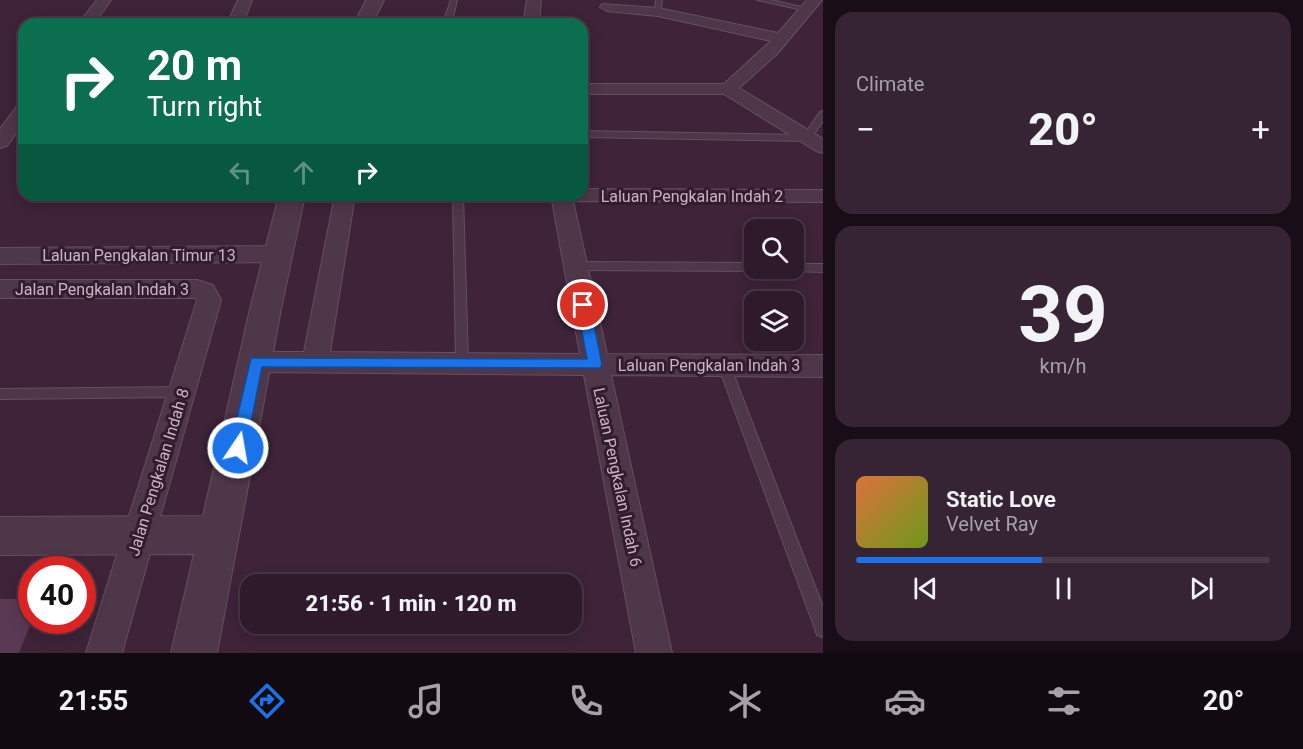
<!DOCTYPE html>
<meta charset="utf-8">
<style>
:root{--surface:#2e1a2b;--page:#362333;--text:#f1f3f6;--muted:#a7a1a9;--line:#493847;--accent:#1a73e8}
body{margin:0;font-family:Roboto,sans-serif;background:var(--page);color:var(--text);height:100vh;display:flex;flex-direction:column;font-size:22px;white-space:nowrap}
*{box-sizing:border-box;margin:0}
p{font-size:20px;color:var(--muted)}
.icon{flex:none;width:33px;height:33px;fill:none;stroke:currentColor;stroke-width:2;stroke-linecap:round;stroke-linejoin:round}
.map{position:relative;flex:1;overflow:hidden}
.side{display:flex;flex-direction:column;gap:12px;padding:12px;background:#190e18;width:480px}
.side>*{flex:none}
.top-card{position:absolute;left:18px;top:18px;width:570px;height:183px;border-radius:18px;box-shadow:0 3px 15px #0003,0 0 0 2px var(--line);background:#0b6e4f;color:#fff;overflow:hidden}
.controls{position:absolute;left:744px;top:219px;display:grid;gap:12px}
.controls a{display:grid;place-items:center;width:60px;height:60px;border-radius:12px;background:var(--surface);box-shadow:0 3px 15px #0003,0 0 0 2px var(--line);font-size:30px}
.speed{position:absolute;left:18px;top:556px;display:flex;gap:12px;font-size:30px;font-weight:700;text-align:center}
.speed>*{display:grid;place-content:center;width:78px;height:78px;border-radius:50%;background:var(--surface);box-shadow:0 3px 15px #0003,0 0 0 2px var(--line);line-height:1}
.speed .limit{border:9px solid #d22;background:#fff;color:#111}
.pin{position:absolute;display:grid;place-items:center;width:51px;height:51px;color:#fff;margin:-26px;border:3px solid #fff;border-radius:50%;box-shadow:0 2px 6px #0007}
.me{position:absolute;width:66px;margin:-33px;rotate:12deg;stroke-linejoin:round;filter:drop-shadow(0 0 4px #0008)}
.turn{display:flex;align-items:center;gap:21px;height:126px;padding:0 30px;font-size:27px}
.turn .icon{width:78px;height:78px;stroke-width:2.5}
.turn b{display:block;font-size:42px;line-height:51px}
.lanes{display:flex;align-items:center;height:57px;padding:0 30px;background:#0003;justify-content:center;gap:30px;direction:ltr}
.lanes .off{opacity:.35}
.big{font-size:45px;font-weight:800;line-height:1.1}
.side .tile{flex:1;display:flex;flex-direction:column;justify-content:center;gap:9px;min-width:0;padding:0 21px;border-radius:18px;background:var(--page)}
.side .dial{align-items:center;gap:0}
.dial b{font-size:78px;line-height:1}
.song{display:flex;align-items:center;gap:18px}
.cover{width:72px;height:72px;border-radius:9px;background:linear-gradient(135deg,hsl(20 70% 55%),hsl(80 70% 35%))}
.played{height:6px;border-radius:3px;background:linear-gradient(90deg,var(--accent) 45%,var(--line) 45%)}
.keys{display:flex;justify-content:space-around;direction:ltr}
.heat{display:flex;justify-content:space-between;align-items:center;font-size:33px;direction:ltr}
.trip{position:absolute;left:240px;top:574px;width:342px;height:60px;border-radius:18px;background:var(--surface);box-shadow:0 3px 15px #0003,0 0 0 2px var(--line);font-weight:800;line-height:60px;text-align:center}
.menu{display:flex;height:96px;justify-content:space-around;align-items:center;background:#120a11;color:var(--muted)}
.menu .icon{width:42px;height:42px}
.menu .current{color:var(--accent)}
.menu b{font-size:27px;color:var(--text)}
main{display:flex;flex:1;min-height:0}
.map>svg:first-child{display:block}
</style>
<main>
<div class="map">
<svg width="823" height="653" viewBox="0 0 823 653">
<rect width="100%" height="100%" fill="#3e2339"/>
<path fill="#5a3a53" d="M 0,599 L 32,599 L 32,620 L 19,653 L 0,653 Z"/>
<g fill="none" stroke-linecap="round" stroke-linejoin="round">
<g stroke="#664f61" stroke-width="2">
<path id="service" d="M 451,0 L 457,0 L 453,17 L 455,24 L 447,24 L 445,17 Z
M 656,0 L 662,0 L 660,13 L 655,12 Z
M 757,0 L 771,0 L 810,9 L 807,11 Z
M 823,111 L 823,121 L 810,140 L 807,141 L 582,137 L 582,131 L 804,135 L 820,112 Z
M 453,195 L 463,195 L 468,363 L 466,366 L 458,366 L 456,363 Z
M 575,262 L 754,263 L 754,268 L 759,268 L 754,271 L 575,270 L 569,266 Z
M 794,264 L 823,264 L 823,272 L 790,271 L 789,268 L 794,268 Z
M 724,360 L 728,362 L 730,365 L 823,607 L 823,637 L 817,635 L 815,629 L 718,365 L 720,362 Z
M 182,387 L 187,388 L 189,392 L 187,396 L 182,397 L 0,399 L 0,389 Z"/>
</g>
<g stroke="#664f61" stroke-width="2">
<path id="minor" d="M 97,0 L 111,0 L 94,24 L 78,24 Z
M 238,0 L 252,0 L 243,24 L 227,24 Z
M 527,0 L 541,0 L 539,24 L 523,24 Z
M 807,0 L 822,0 L 777,54 L 739,88 L 823,139 L 823,153 L 816,151 L 724,94 L 582,94 L 582,84 L 724,84 L 771,41 L 658,16 L 607,11 L 600,7 L 602,4 L 658,8 L 778,33 Z
M 24,104 L 24,122 L 7,146 L 0,148 L 0,129 L 18,105 Z
M 582,189 L 823,190 L 823,202 L 573,201 L 607,354 L 823,355 L 823,377 L 611,375 L 672,653 L 636,653 L 584,375 L 256,372 L 247,369 L 243,362 L 247,355 L 256,352 L 304,352 L 335,195 L 355,195 L 330,352 L 580,354 L 551,195 L 582,195 Z
M 277,246 L 285,249 L 289,254 L 285,259 L 277,262 L 0,264 L 0,248 Z
M 0,280 L 197,280 L 213,285 L 221,300 L 122,653 L 86,653 L 197,300 L 195,298 L 0,298 Z"/>
</g>
<g stroke="#664f61" stroke-width="2">
<path id="tertiary" d="M 366,0 L 384,0 L 372,24 L 354,24 Z
M 279,195 L 305,195 L 281,309 L 217,653 L 171,653 L 194,554 L 0,555 L 0,517 L 203,516 L 250,309 Z"/>
</g>
<use href="#service" fill="#4e3749" fill-rule="evenodd"/>
<use href="#minor" fill="#4e3749" fill-rule="evenodd"/>
<use href="#tertiary" fill="#4e3749" fill-rule="evenodd"/>
</g>
<path fill="#1a73e8" stroke="#114b97" stroke-width="1.5" d="M 583,301 L 590,305 L 602,364 L 600,368 L 262,367 L 246,448 L 244,453 L 238,455 L 232,453 L 230,448 L 251,358 L 587,359 L 577,305 Z"/>
<g text-anchor="middle" stroke-width="6" stroke-linejoin="round" paint-order="stroke">
<g font-size="16" fill="#c9b3c4" stroke="#331c2e">
<text x="692" y="202">Laluan Pengkalan Indah 2</text>
<text x="139" y="261">Laluan Pengkalan Timur 13</text>
<text x="102" y="295">Jalan Pengkalan Indah 3</text>
<text x="709" y="371">Laluan Pengkalan Indah 3</text>
<text transform="translate(158 472) rotate(-73)" y="6">Jalan Pengkalan Indah 8</text>
<text transform="translate(618 477) rotate(78)" y="6">Laluan Pengkalan Indah 6</text>
</g>
</g>
</svg>
<div class="controls">
<a><svg class="icon" aria-label="search" viewBox="0 0 24 24"><circle cx="10" cy="10" r="6"/><path d="M15 15l6 6"/></svg></a>
<a><svg class="icon" aria-label="layers" viewBox="0 0 24 24"><path d="M12 4l9 5-9 5-9-5zM3 14l9 5 9-5"/></svg></a>
</div>
<div class="speed"><div class="limit">40</div></div>
<div class="pin" style="left:583px;top:305px;background:#d93025"><svg class="icon" aria-label="arrive" viewBox="0 0 24 24"><path d="M6 21V4h12l-3 4 3 4H6"/></svg></div>
<svg class="me" style="left:238px;top:448px" viewBox="-20 -20 40 40"><circle r="17" fill="#1a73e8" stroke="#fff" stroke-width="3"/><path d="M0-11L8 9 0 5-8 9z" fill="#fff"/></svg>
<div class="trip">21:56 · 1 min · 120 m</div>
<div class="top-card">
<div class="turn"><svg class="icon" aria-label="right" viewBox="0 0 24 24"><path d="M7 20v-9h11M14 6l5 5-5 5"/></svg><div><b>20 m</b>Turn right</div></div>
<div class="lanes"><svg class="icon off" aria-label="left" viewBox="0 0 24 24"><path d="M17 20v-9H6M10 6l-5 5 5 5"/></svg><svg class="icon off" aria-label="ahead" viewBox="0 0 24 24"><path d="M12 20V5M6 11l6-6 6 6"/></svg><svg class="icon" aria-label="right" viewBox="0 0 24 24"><path d="M7 20v-9h11M14 6l5 5-5 5"/></svg></div>
</div>
</div>
<section class="side">
<div class="tile"><p>Climate</p>
<div class="heat"><a>−</a><b class="big">20°</b><a>+</a></div>
</div>
<div class="tile dial"><b>39</b><p>km/h</p></div>
<div class="tile">
<div class="song"><i class="cover"></i><div><b>Static Love</b><p>Velvet Ray</p></div></div>
<div class="played"></div>
<div class="keys"><svg class="icon" aria-label="previous" viewBox="0 0 24 24"><path d="M18 5L8 12l10 7zM5 5v14"/></svg><svg class="icon" aria-label="pause" viewBox="0 0 24 24"><path d="M8 5v14M16 5v14"/></svg><svg class="icon" aria-label="next" viewBox="0 0 24 24"><path d="M6 5l10 7-10 7zM19 5v14"/></svg></div>
</div>
</section>
</main>
<nav class="menu">
<b>21:55</b>
<svg class="icon current" aria-label="directions" viewBox="0 0 24 24"><path d="M12 3l9 9-9 9-9-9zM9 14v-3h6M13 9l2 2-2 2"/></svg>
<svg class="icon" aria-label="music" viewBox="0 0 24 24"><path d="M9 18V5l10-2v13"/><circle cx="6" cy="18" r="3"/><circle cx="16" cy="16" r="3"/></svg>
<svg class="icon" aria-label="phone" viewBox="0 0 24 24"><path d="M5 4h4l2 5-3 2q2 4 5 5l2-3 5 2v4C11 20 4 13 5 4z"/></svg>
<svg class="icon" aria-label="climate" viewBox="0 0 24 24"><path d="M12 3v18M4 7l16 10M4 17L20 7"/></svg>
<svg class="icon" aria-label="car" viewBox="0 0 24 24"><path d="M5 17H2v-5l4-1 3-4h7l3 4 3 1v5h-3M9 17h6M6 11h13"/><circle cx="7" cy="17" r="2"/><circle cx="17" cy="17" r="2"/></svg>
<svg class="icon" aria-label="filters" viewBox="0 0 24 24"><path d="M4 7h16M4 17h16"/><circle cx="9" cy="7" r="2"/><circle cx="15" cy="17" r="2"/></svg>
<b>20°</b>
</nav>
